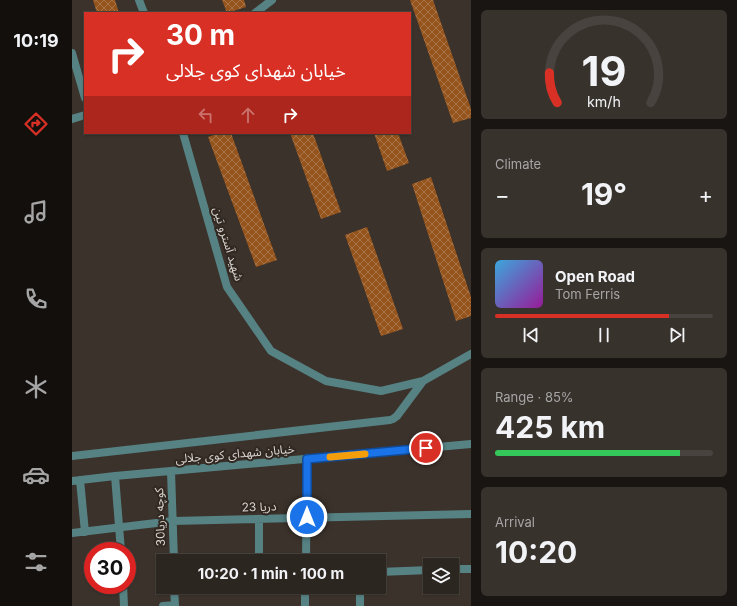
<!DOCTYPE html>
<meta charset="utf-8">
<style>
:root{--surface:#2c2620;--page:#38322d;--text:#f1f3f6;--muted:#a6a5a5;--line:#48433e;--accent:#d93025}
body{margin:0;font-family:Inter,"Noto Sans Arabic",sans-serif;background:var(--page);color:var(--text);height:100vh;display:flex;flex-direction:column;font-size:15px;white-space:nowrap}
*{box-sizing:border-box;margin:0}
p{font-size:13px;color:var(--muted)}
.icon{flex:none;width:22px;height:22px;fill:none;stroke:currentColor;stroke-width:2;stroke-linecap:round;stroke-linejoin:round}
.map{position:relative;flex:1;overflow:hidden}
.drawer{display:flex;flex-direction:column;gap:10px;padding:10px;background:#181512;width:266px}
.drawer>*{flex:none}
.top-card{position:absolute;left:12px;top:12px;width:327px;height:122px;border-radius:0px;box-shadow:0 1px 3px #0004,0 0 0 1px var(--line);background:#d93025;color:#fff;overflow:hidden}
.fabs{position:absolute;left:351px;top:558px;display:grid;gap:8px}
.fabs a{display:grid;place-items:center;width:36px;height:36px;border-radius:0px;background:var(--surface);box-shadow:0 1px 3px #0004,0 0 0 1px var(--line);font-size:20px}
.speed{position:absolute;left:12px;top:542px;display:flex;gap:8px;font-size:20px;font-weight:700;text-align:center}
.speed>*{display:grid;place-content:center;width:52px;height:52px;border-radius:50%;background:var(--surface);box-shadow:0 1px 3px #0004,0 0 0 1px var(--line);line-height:1}
.speed .limit{border:6px solid #d22;background:#fff;color:#111}
.pin{position:absolute;display:grid;place-items:center;width:34px;height:34px;color:#fff;margin:-17px;border:2px solid #fff;border-radius:50%;box-shadow:0 1px 4px #0007}
.me{position:absolute;width:44px;margin:-22px;rotate:0deg;stroke-linejoin:round;filter:drop-shadow(0 0 3px #0008)}
.turn{display:flex;align-items:center;gap:14px;height:84px;padding:0 16px;font-size:18px}
.turn .icon{width:52px;height:52px;stroke-width:2.5}
.turn b{display:block;font-size:28px;line-height:34px}
.lanes{display:flex;align-items:center;height:38px;padding:0 16px;background:#0003;justify-content:center;gap:20px;direction:ltr}
.lanes .off{opacity:.35}
.big{font-size:30px;font-weight:700;line-height:1.1}
.drawer .tile{flex:1;display:flex;flex-direction:column;justify-content:center;gap:6px;min-width:0;padding:0 14px;border-radius:6px;background:var(--page)}
.drawer .dial{align-items:center;gap:0}
.dial svg{height:104px;overflow:visible;fill:none;stroke:var(--line);stroke-width:7;stroke-linecap:round;text-anchor:middle}
.dial text{fill:var(--text);stroke:none}
.song{display:flex;align-items:center;gap:12px}
.cover{width:48px;height:48px;border-radius:6px;background:linear-gradient(135deg,hsl(200 70% 55%),hsl(300 70% 35%))}
.played{height:4px;border-radius:2px;background:linear-gradient(90deg,var(--accent) 80%,var(--line) 80%)}
.keys{display:flex;justify-content:space-around;direction:ltr}
.heat{display:flex;justify-content:space-between;align-items:center;font-size:22px;direction:ltr}
.charge{height:6px;border-radius:3px;background:linear-gradient(90deg,#34c759 85%,var(--line) 0)}
.trip{position:absolute;left:84px;top:554px;width:230px;height:40px;border-radius:0px;background:var(--surface);box-shadow:0 1px 3px #0004,0 0 0 1px var(--line);font-weight:700;line-height:40px;text-align:center}
main{display:flex;flex:1;min-height:0}
.tab-bar{display:flex;flex-direction:column;width:72px;justify-content:space-around;align-items:center;background:#120f0d;color:var(--muted)}
.tab-bar .icon{width:28px;height:28px}
.tab-bar .on{color:var(--accent)}
.tab-bar b{font-size:18px;color:var(--text)}
.map>svg:first-child{display:block}
</style>
<main>
<nav class="tab-bar">
<b>10:19</b>
<svg class="icon on" aria-label="directions" viewBox="0 0 24 24"><path d="M12 3l9 9-9 9-9-9zM9 14v-3h6M13 9l2 2-2 2"/></svg>
<svg class="icon" aria-label="music" viewBox="0 0 24 24"><path d="M9 18V5l10-2v13"/><circle cx="6" cy="18" r="3"/><circle cx="16" cy="16" r="3"/></svg>
<svg class="icon" aria-label="phone" viewBox="0 0 24 24"><path d="M5 4h4l2 5-3 2q2 4 5 5l2-3 5 2v4C11 20 4 13 5 4z"/></svg>
<svg class="icon" aria-label="climate" viewBox="0 0 24 24"><path d="M12 3v18M4 7l16 10M4 17L20 7"/></svg>
<svg class="icon" aria-label="car" viewBox="0 0 24 24"><path d="M5 17H2v-5l4-1 3-4h7l3 4 3 1v5h-3M9 17h6M6 11h13"/><circle cx="7" cy="17" r="2"/><circle cx="17" cy="17" r="2"/></svg>
<svg class="icon" aria-label="filters" viewBox="0 0 24 24"><path d="M4 7h16M4 17h16"/><circle cx="9" cy="7" r="2"/><circle cx="15" cy="17" r="2"/></svg>
</nav>
<div class="map">
<svg width="399" height="606" viewBox="0 0 399 606">
<defs>
<pattern id="building-cross-hatch" width="8" height="8" patternUnits="userSpaceOnUse"><rect width="8" height="8" fill="#95541c"/><path d="M0 0l8 8M0 8l8-8" fill="none" stroke="#a87447"/></pattern>
</defs>
<rect width="100%" height="100%" fill="#3b322b"/>
<path fill="url(#building-cross-hatch)" d="M 21,0 L 43,0 L 47,13 L 25,13 Z
M 150,0 L 172,0 L 174,7 L 155,13 Z
M 338,0 L 361,0 L 399,109 L 399,118 L 381,123 Z
M 147,133 L 159,133 L 205,260 L 184,267 L 136,137 Z
M 218,133 L 241,133 L 269,212 L 249,219 Z
M 302,133 L 326,133 L 337,163 L 315,171 Z
M 359,177 L 399,297 L 399,316 L 384,321 L 340,184 Z
M 295,227 L 331,329 L 309,336 L 273,235 Z"/>
<g fill="none" stroke-linecap="round" stroke-linejoin="round">
<path stroke="#568284" stroke-width="8" d="M 67,0 L 72,13
M 183,13 L 200,0
M 0,53 L 13,98
M 0,119 L 13,115
M 111,133 L 155,287 L 199,351 L 254,381 L 309,391 L 351,381 L 399,354
M 0,456 L 318,420 L 321,419 L 325,416 L 351,381
M 99,471 L 102,561
M 43,476 L 49,551
M 8,480 L 13,532
M 0,481 L 43,476 L 399,444
M 0,533 L 101,521 L 399,514
M 187,561 L 187,519
M 234,561 L 235,459
M 380,569 L 399,569
M 307,572 L 358,570
M 51,585 L 52,606
M 233,587 L 233,606
M 288,587 L 288,606
M 91,606 L 103,605 L 102,587"/>
</g>
<g fill="none" stroke-linecap="round" stroke-linejoin="round">
<g stroke="#114b97" stroke-width="10">
<path id="route" d="M 235,517 L 235,459 L 354,448"/>
</g>
<use href="#route" stroke="#1a73e8" stroke-width="7"/>
<path stroke="#f59e0b" stroke-width="7" d="M 258,457 L 293,454"/>
</g>
<g text-anchor="middle" stroke-width="4" stroke-linejoin="round" paint-order="stroke">
<g font-size="12" fill="#dbd5d1" stroke="#312821">
<text transform="translate(156 244) rotate(73)" y="4">شهید آسترو تین</text>
<text transform="translate(163 454) rotate(-5)" y="4">خیابان شهدای کوی جلالی</text>
<text transform="translate(187 507) rotate(-2)" y="4">دریا 23</text>
<text transform="translate(88 517) rotate(-92)" y="4">کوچه دریا30</text>
</g>
</g>
</svg>
<div class="fabs">
<a><svg class="icon" aria-label="layers" viewBox="0 0 24 24"><path d="M12 4l9 5-9 5-9-5zM3 14l9 5 9-5"/></svg></a>
</div>
<div class="speed"><div class="limit">30</div></div>
<div class="pin" style="left:354px;top:448px;background:#d93025"><svg class="icon" aria-label="arrive" viewBox="0 0 24 24"><path d="M6 21V4h12l-3 4 3 4H6"/></svg></div>
<svg class="me" style="left:235px;top:517px" viewBox="-20 -20 40 40"><circle r="17" fill="#1a73e8" stroke="#fff" stroke-width="3"/><path d="M0-11L8 9 0 5-8 9z" fill="#fff"/></svg>
<div class="trip">10:20 · 1 min · 100 m</div>
<div class="top-card">
<div class="turn"><svg class="icon" aria-label="right" viewBox="0 0 24 24"><path d="M7 20v-9h11M14 6l5 5-5 5"/></svg><div><b>30 m</b>خیابان شهدای کوی جلالی</div></div>
<div class="lanes"><svg class="icon off" aria-label="left" viewBox="0 0 24 24"><path d="M17 20v-9H6M10 6l-5 5 5 5"/></svg><svg class="icon off" aria-label="ahead" viewBox="0 0 24 24"><path d="M12 20V5M6 11l6-6 6 6"/></svg><svg class="icon" aria-label="right" viewBox="0 0 24 24"><path d="M7 20v-9h11M14 6l5 5-5 5"/></svg></div>
</div>
</div>
<section class="drawer">
<div class="tile dial"><svg viewBox="0 0 100 80">
<path d="M14 69A42 42 0 1 1 86 69"/>
<path d="M14 69A42 42 0 0 1 8 46" stroke="#d93025"/>
<text x="50" y="56" font-size="32" font-weight="700">19</text>
<text x="50" y="72" font-size="11">km/h</text>
</svg></div>
<div class="tile"><p>Climate</p>
<div class="heat"><a>−</a><b class="big">19°</b><a>+</a></div>
</div>
<div class="tile">
<div class="song"><i class="cover"></i><div><b>Open Road</b><p>Tom Ferris</p></div></div>
<div class="played"></div>
<div class="keys"><svg class="icon" aria-label="previous" viewBox="0 0 24 24"><path d="M18 5L8 12l10 7zM5 5v14"/></svg><svg class="icon" aria-label="pause" viewBox="0 0 24 24"><path d="M8 5v14M16 5v14"/></svg><svg class="icon" aria-label="next" viewBox="0 0 24 24"><path d="M6 5l10 7-10 7zM19 5v14"/></svg></div>
</div>
<div class="tile"><p>Range · 85%</p><b class="big">425 km</b><div class="charge"></div></div>
<div class="tile"><p>Arrival</p><b class="big">10:20</b></div>
</section>
</main>
